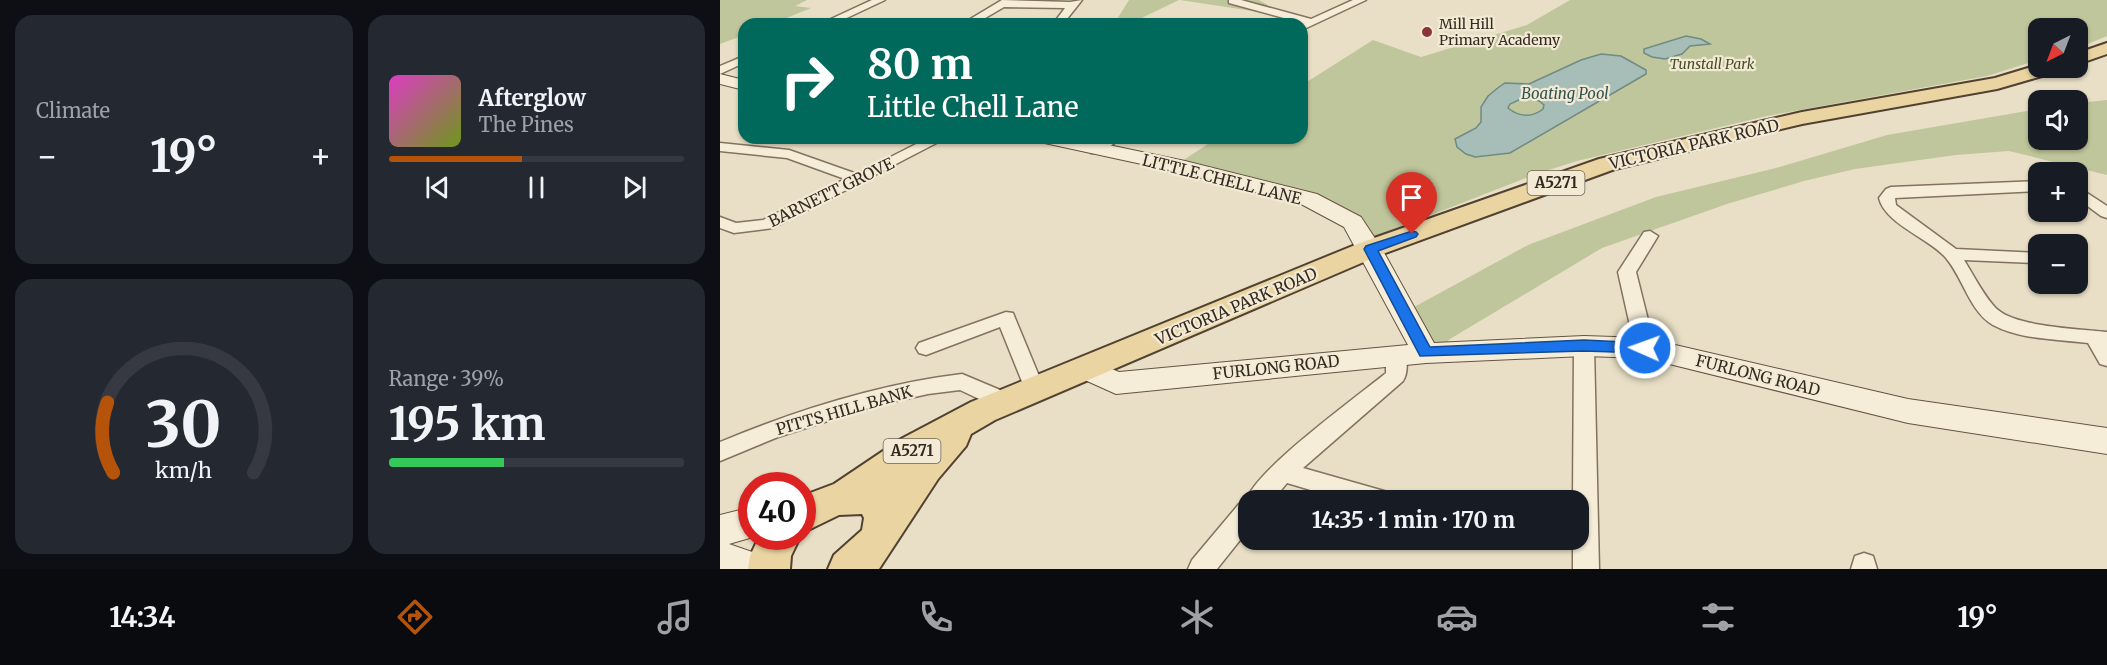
<!DOCTYPE html>
<meta charset="utf-8">
<style>
:root{--surface:#171b24;--page:#242831;--text:#f1f3f6;--muted:#9ea1a6;--line:#363941;--accent:#b45309}
body{margin:0;font-family:Merriweather,serif;background:var(--page);color:var(--text);height:100vh;display:flex;flex-direction:column;font-size:22px;white-space:nowrap}
*{box-sizing:border-box;margin:0}
p{font-size:20px;color:var(--muted)}
.icon{flex:none;width:33px;height:33px;fill:none;stroke:currentColor;stroke-width:2;stroke-linecap:round;stroke-linejoin:round}
.map{position:relative;flex:1;overflow:hidden}
.details{display:flex;flex-direction:column;gap:15px;padding:15px;background:#0d0f14;width:720px}
.details>*{flex:none}
.top-card{position:absolute;left:18px;top:18px;width:570px;height:126px;border-radius:18px;box-shadow:0 2px 4px #0004;background:#00695c;color:#fff;overflow:hidden}
.needle{width:39px;rotate:222deg}
.buttons{position:absolute;left:1308px;top:18px;display:grid;gap:12px}
.buttons a{display:grid;place-items:center;width:60px;height:60px;border-radius:12px;background:var(--surface);box-shadow:0 2px 4px #0004;font-size:30px}
.speed{position:absolute;left:18px;top:472px;display:flex;gap:12px;font-size:30px;font-weight:700;text-align:center}
.speed>*{display:grid;place-content:center;width:78px;height:78px;border-radius:50%;background:var(--surface);box-shadow:0 2px 4px #0004;line-height:1}
.speed .limit{border:9px solid #d22;background:#fff;color:#111}
.pin{position:absolute;display:grid;place-items:center;width:51px;height:51px;color:#fff;margin:-62px -26px;border-radius:50% 50% 50% 0;rotate:-45deg;box-shadow:0 0 6px #0007}
.pin .icon{rotate:45deg}
.me{position:absolute;width:66px;margin:-33px;rotate:272deg;stroke-linejoin:round;filter:drop-shadow(0 0 4px #0008)}
.turn{display:flex;align-items:center;gap:21px;height:126px;padding:0 30px;font-size:27px}
.turn .icon{width:78px;height:78px;stroke-width:2.5}
.turn b{display:block;font-size:42px;line-height:51px}
.big{font-size:45px;font-weight:700;line-height:1.1}
.details .card{flex:1;display:flex;flex-direction:column;justify-content:center;gap:9px;min-width:0;padding:0 21px;border-radius:18px;background:var(--page)}
.details .dial{align-items:center;gap:0}
.dial svg{height:156px;overflow:visible;fill:none;stroke:var(--line);stroke-width:7;stroke-linecap:round;text-anchor:middle}
.dial text{fill:var(--text);stroke:none}
.song{display:flex;align-items:center;gap:18px}
.cover{width:72px;height:72px;border-radius:9px;background:linear-gradient(135deg,hsl(310 70% 55%),hsl(80 70% 35%))}
.played{height:6px;border-radius:3px;background:linear-gradient(90deg,var(--accent) 45%,var(--line) 45%)}
.keys{display:flex;justify-content:space-around;direction:ltr}
.heat{display:flex;justify-content:space-between;align-items:center;font-size:33px;direction:ltr}
.charge{height:9px;border-radius:4px;background:linear-gradient(90deg,#34c759 39%,var(--line) 0)}
.details .tiles{flex:1;display:grid;gap:15px;grid-template-columns:repeat(2,1fr)}
.trip{position:absolute;left:518px;top:490px;width:351px;height:60px;border-radius:18px;background:var(--surface);box-shadow:0 2px 4px #0004;font-weight:700;line-height:60px;text-align:center}
.tabs{display:flex;height:96px;justify-content:space-around;align-items:center;background:#090b0e;color:var(--muted)}
.tabs .icon{width:42px;height:42px}
.tabs .current{color:var(--accent)}
.tabs b{font-size:27px;color:var(--text)}
main{display:flex;flex:1;min-height:0}
.map>svg:first-child{display:block}
</style>
<main>
<section class="details">
<div class="tiles">
<div class="card"><p>Climate</p>
<div class="heat"><a>−</a><b class="big">19°</b><a>+</a></div>
</div>
<div class="card">
<div class="song"><i class="cover"></i><div><b>Afterglow</b><p>The Pines</p></div></div>
<div class="played"></div>
<div class="keys"><svg class="icon" aria-label="previous" viewBox="0 0 24 24"><path d="M18 5L8 12l10 7zM5 5v14"/></svg><svg class="icon" aria-label="pause" viewBox="0 0 24 24"><path d="M8 5v14M16 5v14"/></svg><svg class="icon" aria-label="next" viewBox="0 0 24 24"><path d="M6 5l10 7-10 7zM19 5v14"/></svg></div>
</div>
<div class="card dial"><svg viewBox="0 0 100 80">
<path d="M14 69A42 42 0 1 1 86 69"/>
<path d="M14 69A42 42 0 0 1 11 33" stroke="#b45309"/>
<text x="50" y="56" font-size="32" font-weight="700">30</text>
<text x="50" y="72" font-size="11">km/h</text>
</svg></div>
<div class="card"><p>Range · 39%</p><b class="big">195 km</b><div class="charge"></div></div>
</div>
</section>
<div class="map">
<svg width="1387" height="569" viewBox="0 0 1387 569">
<rect width="100%" height="100%" fill="#e9dfc6"/>
<path fill="#c0c69b" d="M 0,0 L 87,0 L 75,6 L 91,8 L 52,24 L 24,24 L 24,35 L 0,44 Z
M 409,0 L 459,0 L 409,24 L 394,24 Z
M 460,0 L 539,0 L 548,5 L 539,12 Z
M 850,0 L 1387,0 L 1387,36 L 1358,48 L 1358,28 L 1318,28 L 1318,60 L 1267,76 L 1047,116 L 857,161 L 816,174 L 688,224 L 660,240 L 593,195 L 481,164 L 471,169 L 456,165 L 497,138 L 582,138 L 582,85 L 653,40 L 701,57 L 807,25 Z
M 1387,100 L 1387,175 L 1289,151 L 1236,155 L 1135,169 L 1084,181 L 1007,204 L 882,248 L 730,339 L 716,352 L 683,313 L 808,245 L 936,197 L 1056,168 L 1167,135 L 1318,109 L 1318,140 L 1358,140 L 1358,103 Z"/>
<path fill="#a7bdb7" stroke="#6f8b84" stroke-width="1.5" fill-rule="evenodd" d="M 966,36 L 981,39 L 990,44 L 970,46 L 962,54 L 945,59 L 932,57 L 924,53 L 924,49 Z
M 881,54 L 901,56 L 926,70 L 926,74 L 790,153 L 755,157 L 746,154 L 737,147 L 735,139 L 756,128 L 761,122 L 761,107 L 768,96 L 779,87 L 785,83 L 809,84 L 861,60 ZM 805,97 L 819,101 L 824,105 L 823,109 C 812,118 799,117 788,108 L 790,104 Z"/>
<g fill="none" stroke-linecap="round" stroke-linejoin="round">
<g stroke="#83725d" stroke-width="3">
<path id="street" d="M 152,0 L 165,0 L 114,24 L 100,24 Z
M 282,0 L 350,2 L 362,0 L 343,24 L 333,24 L 345,8 L 284,7 L 255,24 L 242,24 Z
M 509,0 L 521,0 L 591,19 L 633,0 L 646,0 L 582,30 L 582,24 L 580,24 L 582,23 L 509,3 Z
M 24,56 L 24,63 L 0,74 L 0,66 Z
M 208,138 L 226,138 L 53,228 L 14,233 L 0,228 L 0,217 L 16,223 L 43,220 L 125,179 L 67,158 L 0,151 L 0,143 L 69,150 L 137,174 Z
M 385,138 L 401,138 L 381,153 L 371,153 L 369,150 Z
M 1318,181 L 1318,191 L 1175,198 L 1176,205 L 1236,249 L 1318,253 L 1318,263 L 1316,263 L 1244,260 C 1253,274 1266,300 1278,310 C 1298,327 1360,329 1387,332 L 1387,366 L 1380,364 L 1368,343 C 1337,339 1301,340 1273,325 C 1250,312 1243,278 1226,258 C 1209,238 1165,224 1159,198 L 1166,189 L 1171,187 Z
M 1358,187 L 1387,206 L 1387,218 L 1381,216 L 1358,199 Z
M 930,231 L 938,236 L 916,272 L 935,348 L 932,353 L 925,355 L 918,353 L 915,348 L 898,272 L 924,232 Z
M 286,312 L 293,313 L 295,318 L 324,388 L 321,394 L 314,396 L 307,394 L 280,327 L 206,355 L 199,353 L 196,348 L 199,343 Z
M 864,339 L 871,341 L 874,346 L 879,569 L 853,569 L 853,540 L 858,540 L 858,501 L 853,501 L 854,346 L 857,341 Z
M 676,349 L 683,351 C 688,359 688,373 683,381 L 583,468 L 664,491 L 673,494 L 676,501 L 628,501 L 567,483 L 552,501 L 528,501 L 528,530 L 497,569 L 468,569 L 472,560 L 519,504 L 526,502 C 531,473 638,396 666,373 L 666,356 L 669,351 Z
M 242,374 L 292,395 L 295,401 L 292,407 L 284,409 L 276,407 L 240,390 L 208,394 L 154,406 L 58,437 L 0,461 L 0,442 C 77,410 159,384 242,374 Z
M 1144,553 L 1153,556 L 1157,569 L 1131,569 L 1135,556 Z"/>
</g>
<g stroke="#655341" stroke-width="2">
<path id="secondary" d="M 0,74 L 24,80 L 24,90 L 0,84 Z
M 317,138 L 355,138 L 465,161 L 597,194 L 641,217 L 662,249 L 714,343 L 864,336 L 925,338 L 1188,399 L 1387,428 L 1387,454 L 1188,423 L 925,358 L 864,356 L 706,363 L 396,394 L 356,376 L 352,369 L 356,362 L 366,358 L 399,372 L 688,345 L 624,227 L 581,204 L 463,173 L 320,142 Z
M 32,507 L 32,537 L 33,537 L 9,544 L 47,557 L 52,569 L 0,569 L 0,515 Z"/>
</g>
<g stroke="#514131" stroke-width="4">
<path id="primary" d="M 1387,43 L 1387,54 L 1358,64 L 1358,53 Z
M 1318,65 L 1318,68 L 1338,68 L 1336,72 L 1277,89 L 1082,124 L 895,169 L 660,255 L 275,420 L 251,434 L 246,446 L 218,479 L 159,569 L 108,569 L 114,555 L 142,530 L 144,518 L 142,514 L 119,515 L 82,533 L 82,496 L 114,484 L 181,439 L 251,402 L 640,243 L 879,159 L 1082,112 L 1275,78 Z
M 39,537 L 80,537 L 71,556 L 70,569 L 28,569 L 30,556 Z"/>
</g>
<use href="#street" fill="#f5edd8" fill-rule="evenodd"/>
<use href="#secondary" fill="#f5edd8" fill-rule="evenodd"/>
<use href="#primary" fill="#e9d4a2" fill-rule="evenodd"/>
</g>
<path fill="#1a73e8" stroke="#114b97" stroke-width="1.5" d="M 692,231 L 696,232 L 698,234 L 696,237 L 658,251 L 710,347 L 864,340 L 925,343 L 932,348 L 925,353 L 864,351 L 700,356 L 644,249 L 646,246 Z"/>
<circle fill="#8b3534" stroke="#f2ead5" stroke-width="2" cx="707" cy="32" r="6"/>
<g text-anchor="middle" stroke-width="4.5" stroke-linejoin="round" paint-order="stroke">
<g font-size="14" fill="#342a20" stroke="#f2ead5" text-anchor="start">
<text x="719" y="29">Mill Hill<tspan x="719" dy="16">Primary Academy</tspan></text>
</g>
<g font-size="14" font-style="italic" fill="#444f28" stroke="#f2ead5">
<text x="992" y="69">Tunstall Park</text>
</g>
<g font-size="15" font-style="italic" fill="#315351" stroke="#f2ead5">
<text x="845" y="99">Boating Pool</text>
</g>
<g fill="#f2ead5" stroke="#6d6456" stroke-width="1.5">
<rect x="807.5" y="171" width="57" height="24" rx="4.5"/>
<rect x="163.5" y="439" width="57" height="24" rx="4.5"/>
</g>
<g font-size="15" font-weight="bold" fill="#342a20">
<text x="836" y="188">A5271</text>
<text x="192" y="456">A5271</text>
</g>
<g font-size="16" fill="#342a20" stroke="#f2ead5">
<text transform="translate(974 144) rotate(-13)" y="6">VICTORIA PARK ROAD</text>
<text transform="translate(502 179) rotate(14)" y="6">LITTLE CHELL LANE</text>
<text transform="translate(111 192) rotate(-26)" y="6">BARNETT GROVE</text>
<text transform="translate(516 306) rotate(-23)" y="6">VICTORIA PARK ROAD</text>
<text transform="translate(556 367) rotate(-6)" y="6">FURLONG ROAD</text>
<text transform="translate(1038 375) rotate(14)" y="6">FURLONG ROAD</text>
<text transform="translate(124 410) rotate(-16)" y="6">PITTS HILL BANK</text>
</g>
</g>
</svg>
<div class="buttons">
<a><svg class="needle" viewBox="-14 -14 28 28"><path d="M0-13l5 13h-10z" fill="#e53935"/><path d="M0 13l5-13h-10z" fill="#9ea1a6"/></svg></a>
<a><svg class="icon" aria-label="sound" viewBox="0 0 24 24"><path d="M4 9h4l5-4v14l-5-4H4zM17 9q2 3 0 6"/></svg></a>
<a>+</a>
<a>−</a>
</div>
<div class="speed"><div class="limit">40</div></div>
<div class="pin" style="left:692px;top:234px;background:#d93025"><svg class="icon" aria-label="arrive" viewBox="0 0 24 24"><path d="M6 21V4h12l-3 4 3 4H6"/></svg></div>
<svg class="me" style="left:925px;top:348px" viewBox="-20 -20 40 40"><circle r="17" fill="#1a73e8" stroke="#fff" stroke-width="3"/><path d="M0-11L8 9 0 5-8 9z" fill="#fff"/></svg>
<div class="trip">14:35 · 1 min · 170 m</div>
<div class="top-card">
<div class="turn"><svg class="icon" aria-label="right" viewBox="0 0 24 24"><path d="M7 20v-9h11M14 6l5 5-5 5"/></svg><div><b>80 m</b>Little Chell Lane</div></div>
</div>
</div>
</main>
<nav class="tabs">
<b>14:34</b>
<svg class="icon current" aria-label="directions" viewBox="0 0 24 24"><path d="M12 3l9 9-9 9-9-9zM9 14v-3h6M13 9l2 2-2 2"/></svg>
<svg class="icon" aria-label="music" viewBox="0 0 24 24"><path d="M9 18V5l10-2v13"/><circle cx="6" cy="18" r="3"/><circle cx="16" cy="16" r="3"/></svg>
<svg class="icon" aria-label="phone" viewBox="0 0 24 24"><path d="M5 4h4l2 5-3 2q2 4 5 5l2-3 5 2v4C11 20 4 13 5 4z"/></svg>
<svg class="icon" aria-label="climate" viewBox="0 0 24 24"><path d="M12 3v18M4 7l16 10M4 17L20 7"/></svg>
<svg class="icon" aria-label="car" viewBox="0 0 24 24"><path d="M5 17H2v-5l4-1 3-4h7l3 4 3 1v5h-3M9 17h6M6 11h13"/><circle cx="7" cy="17" r="2"/><circle cx="17" cy="17" r="2"/></svg>
<svg class="icon" aria-label="filters" viewBox="0 0 24 24"><path d="M4 7h16M4 17h16"/><circle cx="9" cy="7" r="2"/><circle cx="15" cy="17" r="2"/></svg>
<b>19°</b>
</nav>
